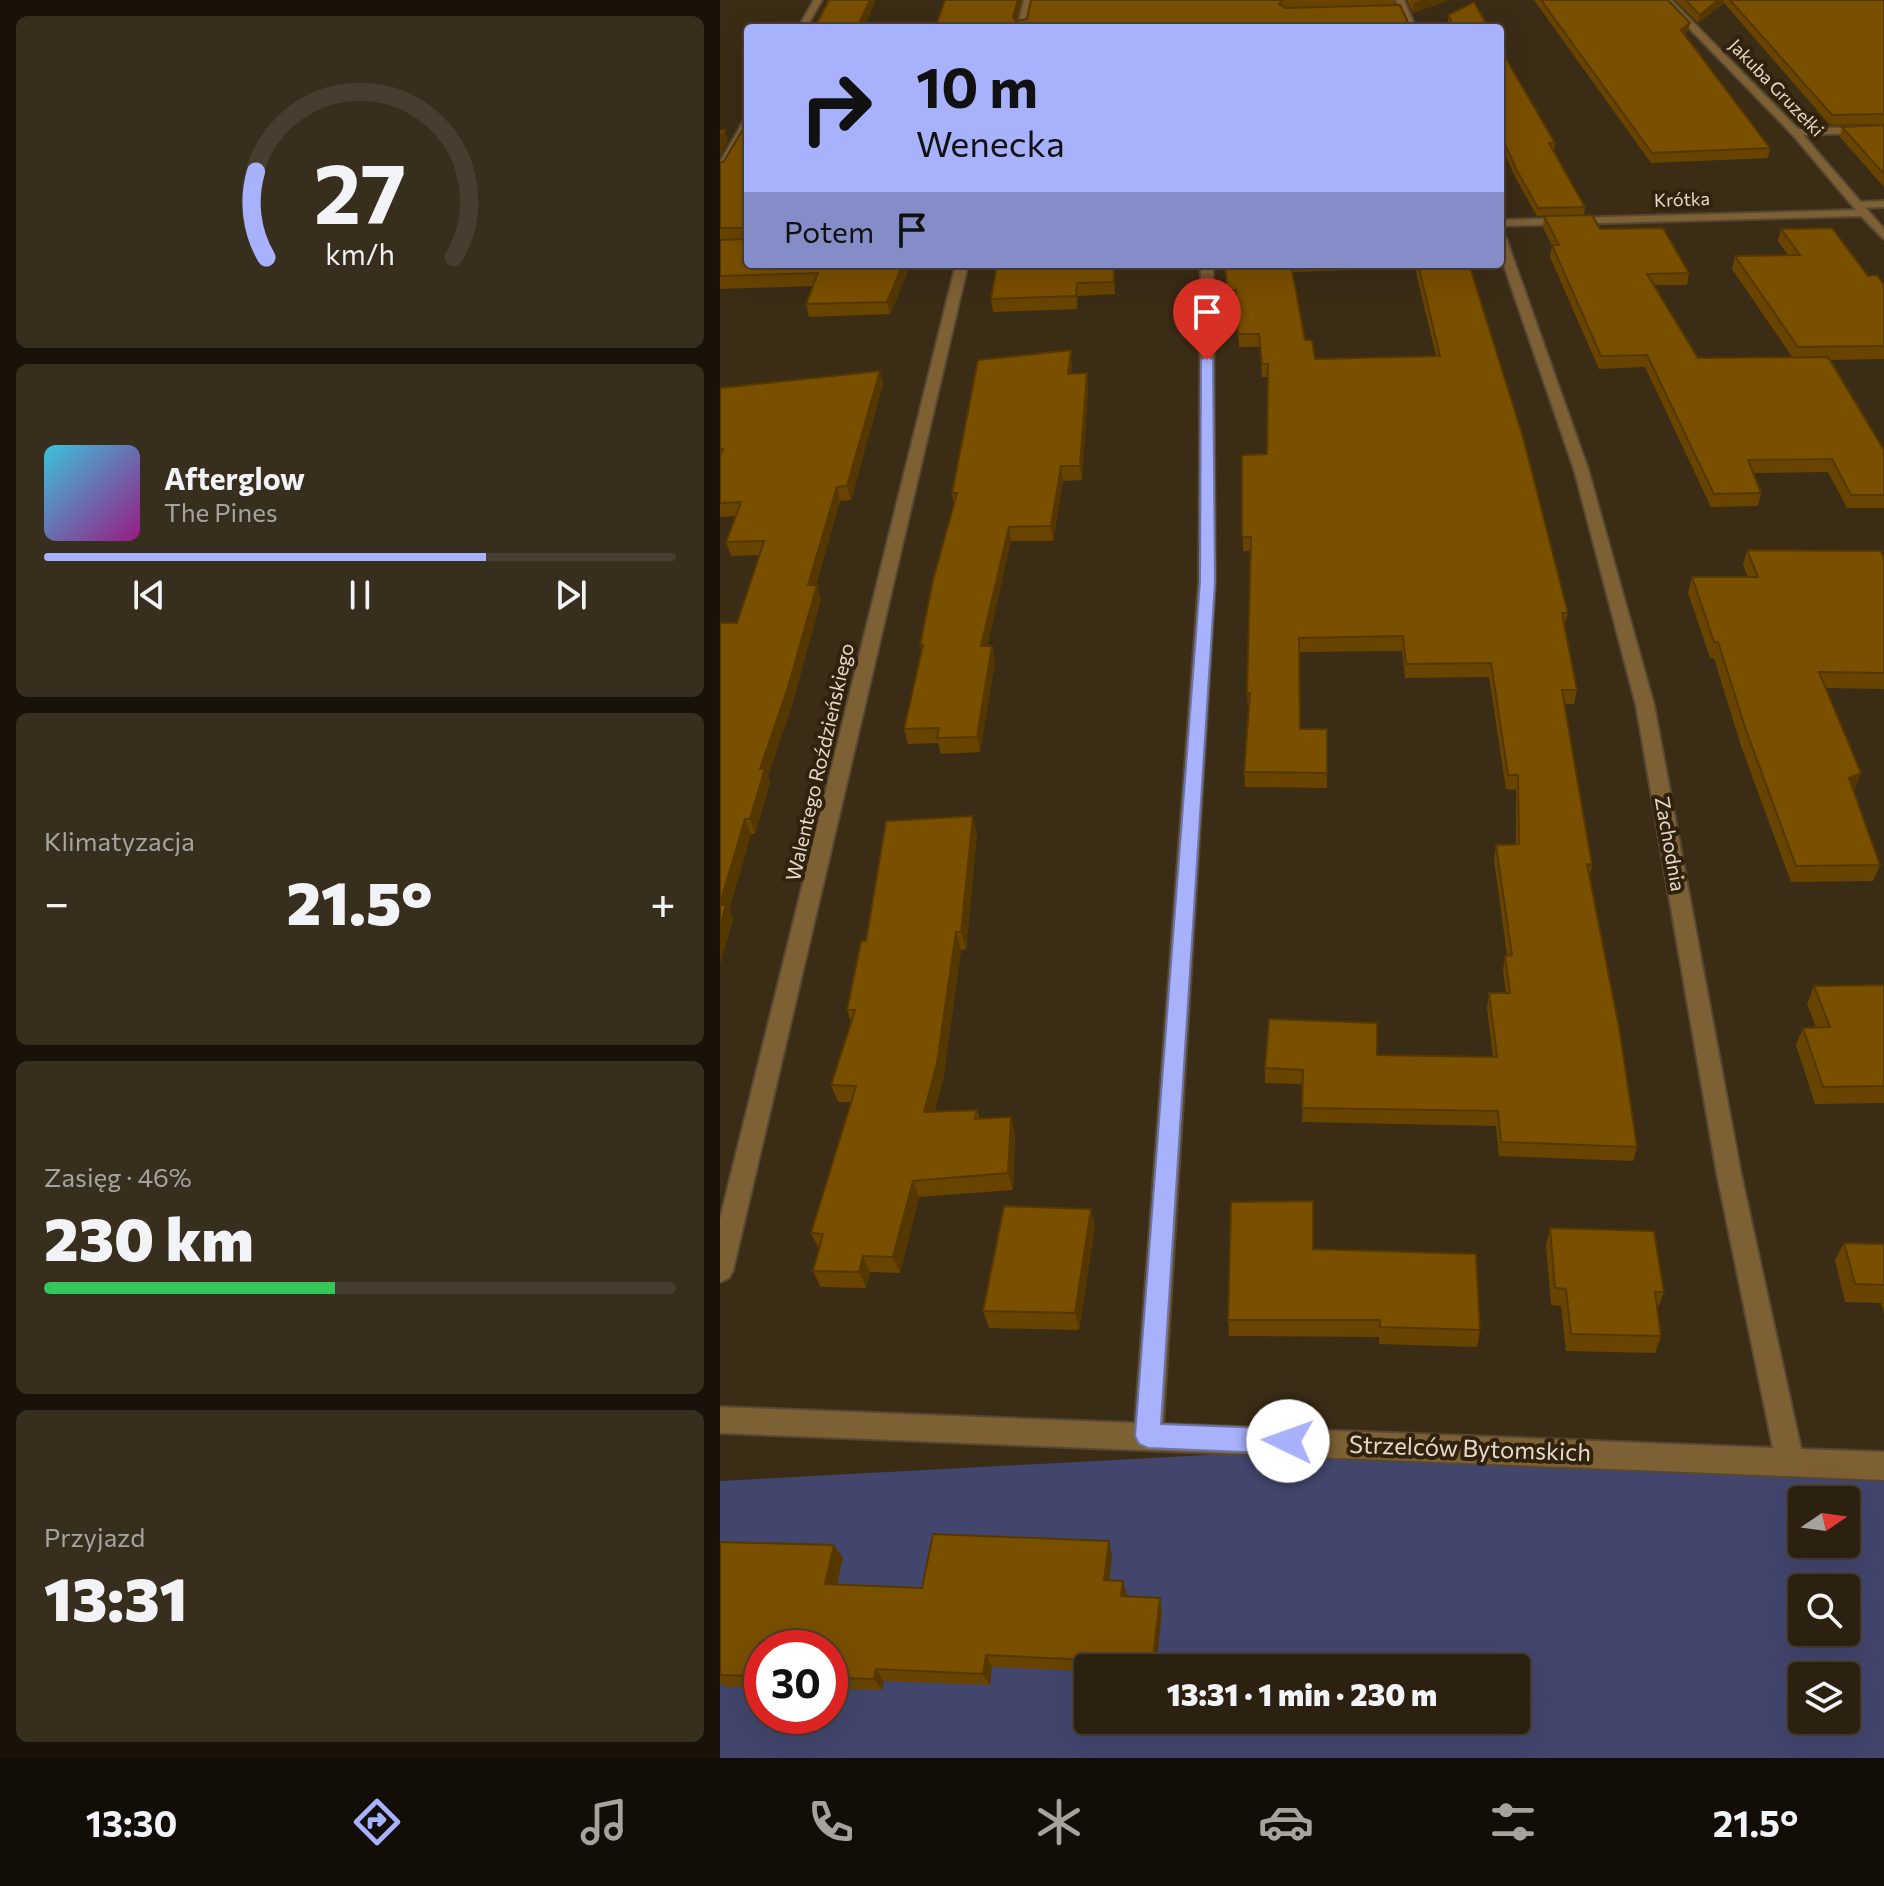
<!DOCTYPE html>
<html lang="pl">
<meta charset="utf-8">
<style>
:root{--surface:#2c2110;--page:#382e1e;--text:#f1f3f6;--muted:#a6a39f;--line:#483e30;--accent:#a7b1fc}
body{margin:0;font-family:Commissioner,sans-serif;background:var(--page);color:var(--text);height:100vh;display:flex;flex-direction:column;font-size:30px;white-space:nowrap}
*{box-sizing:border-box;margin:0}
p{font-size:26px;color:var(--muted)}
.icon{flex:none;width:44px;height:44px;fill:none;stroke:currentColor;stroke-width:2;stroke-linecap:round;stroke-linejoin:round}
.map{position:relative;flex:1;overflow:hidden}
.sheet{display:flex;flex-direction:column;gap:16px;padding:16px;background:#181209;width:720px}
.sheet>*{flex:none}
.top-card{position:absolute;left:24px;top:24px;width:760px;height:244px;border-radius:8px;box-shadow:0 8px 32px #0002,0 0 0 2px var(--line);background:#a7b1fc;color:#111;overflow:hidden}
.needle{width:52px;rotate:77deg}
.controls{position:absolute;left:1068px;top:1486px;display:grid;gap:16px}
.controls a{display:grid;place-items:center;width:72px;height:72px;border-radius:8px;background:var(--surface);box-shadow:0 8px 32px #0002,0 0 0 2px var(--line);font-size:40px}
.speed{position:absolute;left:24px;top:1630px;display:flex;gap:16px;font-size:40px;font-weight:700;text-align:center}
.speed>*{display:grid;place-content:center;width:104px;height:104px;border-radius:50%;background:var(--surface);box-shadow:0 8px 32px #0002,0 0 0 2px var(--line);line-height:1}
.speed .limit{border:12px solid #d22;background:#fff;color:#111}
.pin{position:absolute;display:grid;place-items:center;width:68px;height:68px;color:#fff;margin:-82px -34px;border-radius:50% 50% 50% 0;rotate:-45deg;box-shadow:0 0 8px #0007}
.pin .icon{rotate:45deg}
.me{position:absolute;width:88px;margin:-44px;rotate:273deg;stroke-linejoin:round;filter:drop-shadow(0 0 6px #0008)}
.turn{display:flex;align-items:center;gap:28px;height:168px;padding:0 40px;font-size:36px}
.turn .icon{width:104px;height:104px;stroke-width:2.5}
.turn b{display:block;font-size:56px;line-height:68px}
.then{display:flex;align-items:center;height:76px;padding:0 40px;background:#0003;gap:16px;font-size:30px}
.big{font-size:60px;font-weight:800;line-height:1.1}
.sheet .tile{flex:1;display:flex;flex-direction:column;justify-content:center;gap:12px;min-width:0;padding:0 28px;border-radius:12px;background:var(--page)}
.sheet .dial{align-items:center;gap:0}
.dial svg{height:208px;overflow:visible;fill:none;stroke:var(--line);stroke-width:7;stroke-linecap:round;text-anchor:middle}
.dial text{fill:var(--text);stroke:none}
.song{display:flex;align-items:center;gap:24px}
.cover{width:96px;height:96px;border-radius:12px;background:linear-gradient(135deg,hsl(190 70% 55%),hsl(310 70% 35%))}
.played{height:8px;border-radius:4px;background:linear-gradient(90deg,var(--accent) 70%,var(--line) 70%)}
.keys{display:flex;justify-content:space-around;direction:ltr}
.heat{display:flex;justify-content:space-between;align-items:center;font-size:44px;direction:ltr}
.charge{height:12px;border-radius:6px;background:linear-gradient(90deg,#34c759 46%,var(--line) 0)}
.trip{position:absolute;left:354px;top:1654px;width:456px;height:80px;border-radius:8px;background:var(--surface);box-shadow:0 8px 32px #0002,0 0 0 2px var(--line);font-weight:800;line-height:80px;text-align:center}
.tabs{display:flex;height:128px;justify-content:space-around;align-items:center;background:#120d06;color:var(--muted)}
.tabs .icon{width:56px;height:56px}
.tabs .on{color:var(--accent)}
.tabs b{font-size:36px;color:var(--text)}
main{display:flex;flex:1;min-height:0}
.map>svg:first-child{display:block}
</style>
<main>
<section class="sheet">
<div class="tile dial"><svg viewBox="0 0 100 80">
<path d="M14 69A42 42 0 1 1 86 69"/>
<path d="M14 69A42 42 0 0 1 10 36" stroke="#a7b1fc"/>
<text x="50" y="56" font-size="32" font-weight="700">27</text>
<text x="50" y="72" font-size="11">km/h</text>
</svg></div>
<div class="tile">
<div class="song"><i class="cover"></i><div><b>Afterglow</b><p>The Pines</p></div></div>
<div class="played"></div>
<div class="keys"><svg class="icon" aria-label="previous" viewBox="0 0 24 24"><path d="M18 5L8 12l10 7zM5 5v14"/></svg><svg class="icon" aria-label="pause" viewBox="0 0 24 24"><path d="M8 5v14M16 5v14"/></svg><svg class="icon" aria-label="next" viewBox="0 0 24 24"><path d="M6 5l10 7-10 7zM19 5v14"/></svg></div>
</div>
<div class="tile"><p>Klimatyzacja</p>
<div class="heat"><a>−</a><b class="big">21.5°</b><a>+</a></div>
</div>
<div class="tile"><p>Zasięg · 46%</p><b class="big">230 km</b><div class="charge"></div></div>
<div class="tile"><p>Przyjazd</p><b class="big">13:31</b></div>
</section>
<div class="map">
<svg width="1164" height="1758" viewBox="0 0 1164 1758">
<rect width="100%" height="100%" fill="#3b2c16"/>
<path fill="#42466d" fill-rule="evenodd" d="M 619,1448 L 1164,1475 L 1164,1758 L 0,1758 L 0,1481 ZM 1082,1500 L 1126,1500 L 1126,1544 L 1082,1544 ZM 1082,1588 L 1126,1588 L 1126,1632 L 1082,1632 ZM 42,1648 L 110,1648 L 110,1716 L 42,1716 ZM 368,1668 L 796,1668 L 796,1720 L 368,1720 ZM 1082,1676 L 1126,1676 L 1126,1720 L 1082,1720 Z"/>
<g fill="none" stroke-linecap="round" stroke-linejoin="round">
<g stroke="#564833" stroke-width="4">
<path id="lane" d="M 1164,201 L 1164,207 L 1137,208 L 1132,205 L 1137,202 Z"/>
</g>
<g stroke="#564833" stroke-width="4">
<path id="street" d="M 94,0 L 102,0 L 86,28 L 78,28 Z
M 304,0 L 312,0 L 305,28 L 297,28 Z
M 676,0 L 684,0 L 696,28 L 688,28 Z
M 942,0 L 951,0 L 1078,129 L 1164,126 L 1164,132 L 1083,135 L 1164,229 L 1164,239 L 1141,216 L 780,226 L 780,220 L 1136,210 L 1072,134 Z
M 28,119 L 28,131 L 5,171 L 0,174 L 0,162 L 23,122 Z
M 780,235 L 786,238 L 868,469 L 934,705 L 1021,1174 L 1081,1449 L 1164,1452 L 1164,1480 L 0,1433 L 0,1407 L 415,1423 L 479,582 L 481,264 L 493,264 L 495,582 L 443,1424 L 1053,1448 L 997,1174 L 916,705 L 854,469 L 780,254 Z
M 236,264 L 248,264 L 13,1270 L 9,1278 L 0,1282 L 0,1219 Z"/>
</g>
<use href="#lane" fill="#7e6035" fill-rule="evenodd"/>
<use href="#street" fill="#7e6035" fill-rule="evenodd"/>
</g>
<path fill="#684400" fill-rule="evenodd" d="M 225,0 L 302,0 L 296,21 L 307,19 L 311,0 L 675,0 L 675,5 L 215,28 Z
M 687,0 L 729,0 L 693,13 Z
M 814,0 L 948,0 L 970,23 L 968,31 L 965,34 L 1050,148 L 1048,158 L 931,163 Z
M 955,0 L 1164,0 L 1164,124 L 1110,125 L 1004,3 L 978,23 Z
M 728,15 L 769,28 L 730,28 L 728,22 Z
M 780,48 L 835,143 L 834,151 L 865,207 L 864,215 L 817,216 L 795,177 L 780,142 Z
M 1164,125 L 1164,187 L 1120,137 L 1122,127 Z
M 23,129 L 28,264 L 191,264 L 170,314 L 89,317 L 86,304 L 93,286 L 0,289 L 0,163 L 4,161 Z
M 824,216 L 880,229 L 969,273 L 967,285 L 934,285 L 978,358 L 1073,358 L 1012,269 L 1015,256 L 1068,255 L 1058,241 L 1061,229 L 1164,285 L 1164,359 L 1110,360 L 1164,450 L 1164,508 L 1127,508 L 1108,472 L 1033,473 L 1041,493 L 1038,506 L 991,507 L 925,367 L 879,369 L 830,257 L 832,245 L 823,228 Z
M 277,264 L 479,264 L 395,267 L 395,294 L 358,296 L 357,309 L 273,312 L 271,299 Z
M 504,264 L 750,264 L 848,613 L 844,627 L 857,690 L 854,704 L 845,704 L 872,865 L 870,876 L 917,1147 L 913,1161 L 779,1156 L 776,1126 L 582,1122 L 583,1084 L 545,1083 L 545,1068 L 657,1055 L 773,1057 L 767,1008 L 769,993 L 786,993 L 783,970 L 785,956 L 787,955 L 774,860 L 776,845 L 796,844 L 796,790 L 786,789 L 769,677 L 685,678 L 682,651 L 579,652 L 580,729 L 607,729 L 607,788 L 525,787 L 524,772 L 529,707 L 528,707 L 527,693 L 530,551 L 523,551 L 522,455 L 547,454 L 548,377 L 542,377 L 540,347 L 519,347 L 516,302 L 508,303 ZM 695,268 L 716,356 L 595,359 L 585,340 L 573,272 Z
M 352,364 L 351,374 L 368,387 L 362,480 L 343,481 L 333,541 L 291,541 L 267,646 L 275,661 L 260,752 L 221,754 L 218,743 L 188,744 L 184,729 L 202,651 L 200,645 L 234,504 L 232,493 Z
M 163,384 L 131,500 L 120,501 L 96,585 L 101,599 L 73,702 L 48,776 L 50,783 L 35,834 L 31,834 L 9,910 L 13,919 L 0,964 L 17,623 L 39,555 L 11,556 L 6,542 L 16,516 L 0,517 L 0,388 Z
M 1027,550 L 1164,558 L 1164,689 L 1106,688 L 1135,789 L 1133,790 L 1160,865 L 1153,881 L 1071,882 L 1021,746 L 994,658 L 990,658 L 968,593 L 972,577 L 1028,577 L 1023,565 Z
M 257,834 L 246,949 L 241,950 L 223,1080 L 214,1112 L 257,1110 L 260,1119 L 295,1134 L 293,1190 L 199,1197 L 180,1273 L 150,1272 L 146,1288 L 101,1287 L 93,1271 L 99,1249 L 91,1233 L 131,1102 L 118,1102 L 111,1085 L 131,1022 L 127,1010 L 146,941 Z
M 1164,985 L 1164,1103 L 1095,1104 L 1076,1045 L 1083,1028 L 1096,1027 L 1087,1004 L 1094,986 Z
M 375,1226 L 359,1330 L 269,1328 L 263,1311 Z
M 830,1228 L 944,1292 L 937,1310 L 941,1336 L 935,1353 L 846,1351 L 841,1306 L 831,1305 L 826,1246 Z
M 1124,1243 L 1164,1244 L 1164,1314 L 1161,1303 L 1125,1302 L 1115,1260 Z
M 593,1249 L 760,1330 L 757,1347 L 659,1344 L 659,1337 L 509,1336 L 508,1320 Z
M 0,1542 L 114,1545 L 123,1558 L 117,1585 L 202,1588 L 392,1555 L 390,1580 L 403,1581 L 406,1596 L 442,1611 L 436,1668 L 368,1668 L 368,1671 L 272,1667 L 270,1685 L 164,1681 L 162,1690 L 110,1689 L 110,1648 L 42,1648 L 42,1688 L 5,1687 L 0,1682 Z"/>
<path fill="#553700" d="M 150,0 L 156,0 L 144,28 L 137,28 Z
M 298,0 L 302,0 L 294,27 L 293,17 Z
M 702,0 L 729,0 L 693,13 L 693,3 Z
M 998,0 L 1004,0 L 1004,3 L 978,23 L 980,15 Z
M 970,23 L 968,31 L 960,38 L 961,30 Z
M 5,130 L 8,141 L 0,157 L 0,139 Z
M 183,264 L 191,264 L 170,314 L 167,302 Z
M 394,264 L 395,264 L 395,294 L 394,282 Z
M 357,283 L 358,296 L 357,309 L 356,296 Z
M 351,350 L 352,364 L 350,388 L 348,374 Z
M 160,371 L 163,384 L 131,500 L 127,486 Z
M 367,373 L 368,387 L 362,480 L 360,466 Z
M 341,466 L 343,481 L 333,541 L 331,526 Z
M 117,487 L 120,501 L 92,600 L 88,585 Z
M 289,527 L 291,541 L 264,661 L 261,646 Z
M 97,585 L 101,599 L 73,702 L 48,776 L 50,783 L 35,834 L 30,819 L 40,769 Z
M 272,646 L 275,661 L 260,752 L 257,737 Z
M 1141,773 L 1135,789 L 1123,794 L 1129,778 Z
M 253,816 L 257,834 L 246,949 L 241,932 Z
M 25,819 L 31,834 L 9,910 L 13,919 L 0,964 L 0,904 Z
M 236,932 L 241,950 L 223,1080 L 210,1129 L 204,1112 Z
M 291,1117 L 295,1134 L 293,1190 L 288,1173 Z
M 193,1181 L 199,1197 L 180,1273 L 173,1257 Z
M 371,1209 L 375,1226 L 359,1330 L 355,1313 Z
M 143,1256 L 150,1272 L 146,1288 L 139,1272 Z
M 389,1541 L 392,1555 L 388,1593 L 384,1580 Z
M 114,1545 L 123,1558 L 114,1597 L 105,1584 Z
M 403,1581 L 407,1594 L 405,1609 L 401,1596 Z
M 440,1598 L 442,1611 L 436,1668 L 432,1668 Z
M 266,1655 L 272,1667 L 270,1685 L 263,1674 Z
M 156,1669 L 164,1681 L 162,1690 L 154,1679 Z"/>
<path fill="#794f00" stroke="#553700" stroke-width="2" d="M 109,0 L 150,0 L 137,28 L 94,28 Z
M 225,0 L 298,0 L 293,17 L 296,21 L 307,19 L 311,0 L 564,0 L 562,0 L 559,4 L 566,8 L 680,5 L 687,20 L 689,28 L 215,28 Z
M 821,0 L 948,0 L 970,23 L 961,30 L 1050,148 L 932,153 Z
M 965,0 L 998,0 L 980,15 Z
M 1010,0 L 1164,0 L 1164,114 L 1112,115 Z
M 754,2 L 769,28 L 734,28 L 728,15 Z
M 780,48 L 835,143 L 829,143 L 865,207 L 818,208 L 796,169 L 780,133 Z
M 1164,125 L 1164,174 L 1122,127 Z
M 23,129 L 28,129 L 28,264 L 183,264 L 167,302 L 86,304 L 98,273 L 0,276 L 0,240 L 25,239 L 27,228 L 0,228 L 0,163 L 4,161 Z
M 0,130 L 5,130 L 0,139 Z
M 872,215 L 880,229 L 943,228 L 969,273 L 927,274 L 978,358 L 1108,357 L 1164,450 L 1164,495 L 1131,495 L 1112,459 L 1028,460 L 1041,493 L 994,494 L 927,355 L 881,356 L 832,245 L 839,245 L 824,216 Z
M 1112,228 L 1148,276 L 1157,275 L 1164,285 L 1164,346 L 1078,347 L 1015,256 L 1080,255 L 1061,229 Z
M 277,264 L 394,264 L 394,282 L 357,283 L 356,296 L 271,299 Z
M 505,264 L 571,264 L 585,340 L 592,340 L 595,359 L 720,356 L 698,264 L 749,264 L 803,437 L 848,613 L 842,613 L 857,690 L 842,690 L 872,865 L 867,864 L 899,1027 L 917,1147 L 781,1142 L 778,1111 L 582,1108 L 583,1070 L 545,1068 L 549,1019 L 657,1023 L 657,1055 L 777,1057 L 769,993 L 790,993 L 785,956 L 792,955 L 776,845 L 799,844 L 798,775 L 788,775 L 771,663 L 686,664 L 683,636 L 579,638 L 580,729 L 607,729 L 607,773 L 524,772 L 530,693 L 527,693 L 531,537 L 522,537 L 522,455 L 547,454 L 548,364 L 542,364 L 539,334 L 518,334 L 516,290 L 507,290 Z
M 351,350 L 348,374 L 367,373 L 360,466 L 341,466 L 331,526 L 289,527 L 261,646 L 272,646 L 257,737 L 217,738 L 219,728 L 184,729 L 203,645 L 200,645 L 213,580 L 237,493 L 232,493 L 258,360 Z
M 160,371 L 127,486 L 117,487 L 88,585 L 97,585 L 68,687 L 40,769 L 45,768 L 30,819 L 25,819 L 0,904 L 0,623 L 17,623 L 44,541 L 6,542 L 21,502 L 0,503 L 0,456 L 3,449 L 0,449 L 0,388 Z
M 1027,550 L 1161,551 L 1164,558 L 1164,673 L 1099,672 L 1141,773 L 1129,778 L 1160,865 L 1076,866 L 1026,730 L 998,642 L 994,642 L 972,577 L 1038,577 Z
M 253,816 L 241,932 L 236,932 L 217,1063 L 204,1112 L 257,1110 L 255,1119 L 291,1117 L 288,1173 L 193,1181 L 173,1257 L 143,1256 L 139,1272 L 93,1271 L 103,1234 L 91,1233 L 136,1086 L 111,1085 L 135,1010 L 127,1010 L 141,941 L 146,941 L 166,821 Z
M 0,905 L 6,905 L 0,927 Z
M 1164,985 L 1164,1086 L 1103,1087 L 1083,1028 L 1110,1027 L 1094,986 Z
M 593,1201 L 593,1249 L 756,1254 L 760,1330 L 660,1327 L 660,1320 L 508,1320 L 511,1202 Z
M 284,1206 L 371,1209 L 355,1313 L 263,1311 Z
M 830,1228 L 934,1231 L 944,1292 L 935,1292 L 941,1336 L 851,1334 L 846,1289 L 835,1288 Z
M 1124,1243 L 1164,1244 L 1164,1285 L 1135,1284 Z
M 213,1534 L 389,1541 L 384,1580 L 403,1581 L 401,1596 L 440,1598 L 432,1668 L 388,1668 L 389,1661 L 266,1655 L 263,1674 L 156,1669 L 154,1679 L 110,1678 L 110,1648 L 42,1648 L 42,1676 L 0,1675 L 0,1542 L 114,1545 L 105,1584 L 202,1588 Z"/>
<path fill="#a7b1fc" stroke="#6d73a4" stroke-width="2" d="M 487,356 L 493,360 L 495,582 L 441,1424 L 568,1429 L 577,1432 L 581,1441 L 577,1450 L 568,1454 L 428,1448 L 419,1444 L 415,1436 L 480,582 L 481,360 Z"/>
<g text-anchor="middle" stroke-width="8" stroke-linejoin="round" paint-order="stroke">
<g font-size="18" fill="#e4dacd" stroke="#30220c">
<text transform="translate(1056 88) rotate(46)" y="6">Jakuba Gruzełki</text>
<text transform="translate(962 200) rotate(-2)" y="6">Krótka</text>
</g>
<g font-size="20" fill="#e4dacd" stroke="#30220c">
<text transform="translate(100 762) rotate(-77)" y="7">Walentego Roździeńskiego</text>
<text transform="translate(950 844) rotate(80)" y="7">Zachodnia</text>
</g>
<g font-size="24" fill="#e4dacd" stroke="#30220c">
<text transform="translate(750 1449) rotate(2)" y="8">Strzelców Bytomskich</text>
</g>
</g>
</svg>
<div class="controls">
<a><svg class="needle" viewBox="-14 -14 28 28"><path d="M0-13l5 13h-10z" fill="#e53935"/><path d="M0 13l5-13h-10z" fill="#a6a39f"/></svg></a>
<a><svg class="icon" aria-label="search" viewBox="0 0 24 24"><circle cx="10" cy="10" r="6"/><path d="M15 15l6 6"/></svg></a>
<a><svg class="icon" aria-label="layers" viewBox="0 0 24 24"><path d="M12 4l9 5-9 5-9-5zM3 14l9 5 9-5"/></svg></a>
</div>
<div class="speed"><div class="limit">30</div></div>
<div class="pin" style="left:487px;top:360px;background:#d93025"><svg class="icon" aria-label="arrive" viewBox="0 0 24 24"><path d="M6 21V4h12l-3 4 3 4H6"/></svg></div>
<svg class="me" style="left:568px;top:1441px" viewBox="-20 -20 40 40"><circle r="19" fill="#fff"/><path d="M0-13L10 11 0 6-10 11z" fill="#a7b1fc"/></svg>
<div class="trip">13:31 · 1 min · 230 m</div>
<div class="top-card">
<div class="turn"><svg class="icon" aria-label="right" viewBox="0 0 24 24"><path d="M7 20v-9h11M14 6l5 5-5 5"/></svg><div><b>10 m</b>Wenecka</div></div>
<div class="then">Potem<svg class="icon" aria-label="arrive" viewBox="0 0 24 24"><path d="M6 21V4h12l-3 4 3 4H6"/></svg></div>
</div>
</div>
</main>
<nav class="tabs">
<b>13:30</b>
<svg class="icon on" aria-label="directions" viewBox="0 0 24 24"><path d="M12 3l9 9-9 9-9-9zM9 14v-3h6M13 9l2 2-2 2"/></svg>
<svg class="icon" aria-label="music" viewBox="0 0 24 24"><path d="M9 18V5l10-2v13"/><circle cx="6" cy="18" r="3"/><circle cx="16" cy="16" r="3"/></svg>
<svg class="icon" aria-label="phone" viewBox="0 0 24 24"><path d="M5 4h4l2 5-3 2q2 4 5 5l2-3 5 2v4C11 20 4 13 5 4z"/></svg>
<svg class="icon" aria-label="climate" viewBox="0 0 24 24"><path d="M12 3v18M4 7l16 10M4 17L20 7"/></svg>
<svg class="icon" aria-label="car" viewBox="0 0 24 24"><path d="M5 17H2v-5l4-1 3-4h7l3 4 3 1v5h-3M9 17h6M6 11h13"/><circle cx="7" cy="17" r="2"/><circle cx="17" cy="17" r="2"/></svg>
<svg class="icon" aria-label="filters" viewBox="0 0 24 24"><path d="M4 7h16M4 17h16"/><circle cx="9" cy="7" r="2"/><circle cx="15" cy="17" r="2"/></svg>
<b>21.5°</b>
</nav>
